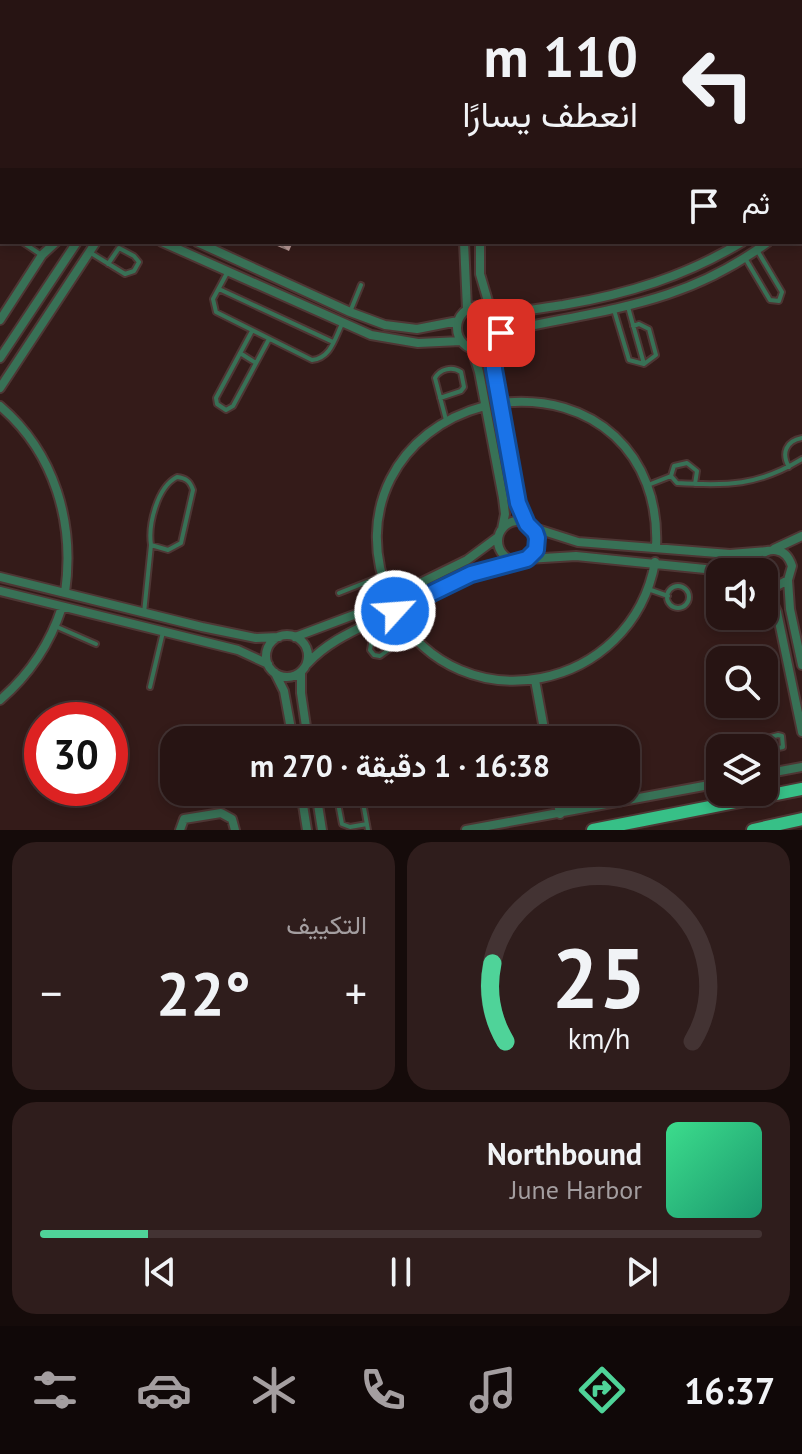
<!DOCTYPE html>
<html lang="ar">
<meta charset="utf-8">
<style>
:root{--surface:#271413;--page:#2f1d1c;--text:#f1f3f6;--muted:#a49ea0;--line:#433333;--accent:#4fd399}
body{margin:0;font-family:"PT Sans",Vazirmatn,sans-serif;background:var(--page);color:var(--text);direction:rtl;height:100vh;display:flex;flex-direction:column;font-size:30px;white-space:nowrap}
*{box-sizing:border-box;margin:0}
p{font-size:26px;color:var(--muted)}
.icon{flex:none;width:44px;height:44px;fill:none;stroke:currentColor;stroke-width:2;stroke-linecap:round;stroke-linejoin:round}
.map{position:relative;height:830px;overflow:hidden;direction:ltr}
.panel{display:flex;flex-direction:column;gap:12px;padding:12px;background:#150b0a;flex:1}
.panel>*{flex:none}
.hud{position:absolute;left:0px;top:0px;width:802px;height:244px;box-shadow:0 4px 12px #0003,0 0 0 2px var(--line);direction:rtl;background:#271413;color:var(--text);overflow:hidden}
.fabs{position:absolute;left:706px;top:558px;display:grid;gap:16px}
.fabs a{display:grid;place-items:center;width:72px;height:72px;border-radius:16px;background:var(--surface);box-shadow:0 4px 12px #0003,0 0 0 2px var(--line);font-size:40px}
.speed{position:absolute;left:24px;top:702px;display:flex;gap:16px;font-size:40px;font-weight:700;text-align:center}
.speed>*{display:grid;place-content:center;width:104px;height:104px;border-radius:50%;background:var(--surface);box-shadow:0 4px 12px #0003,0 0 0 2px var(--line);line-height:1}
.speed .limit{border:12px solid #d22;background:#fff;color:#111}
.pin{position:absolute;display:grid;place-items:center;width:68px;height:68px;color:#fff;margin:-34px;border-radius:16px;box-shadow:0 4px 12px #0006}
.me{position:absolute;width:88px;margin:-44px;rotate:64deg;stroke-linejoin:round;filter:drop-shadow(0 0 6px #0008)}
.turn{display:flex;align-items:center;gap:28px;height:168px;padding:0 32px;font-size:36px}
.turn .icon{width:104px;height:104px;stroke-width:2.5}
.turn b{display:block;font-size:56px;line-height:68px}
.then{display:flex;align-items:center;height:76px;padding:0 32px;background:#0003;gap:16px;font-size:30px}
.big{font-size:60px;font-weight:700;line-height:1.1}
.panel .tile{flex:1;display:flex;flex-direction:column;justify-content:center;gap:12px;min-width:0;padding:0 28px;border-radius:24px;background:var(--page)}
.panel .dial{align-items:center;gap:0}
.dial svg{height:208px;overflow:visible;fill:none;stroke:var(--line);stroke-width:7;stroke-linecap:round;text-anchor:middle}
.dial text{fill:var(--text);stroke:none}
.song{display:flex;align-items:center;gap:24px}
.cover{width:96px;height:96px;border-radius:12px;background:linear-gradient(135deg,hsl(150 70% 55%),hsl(160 70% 35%))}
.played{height:8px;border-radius:4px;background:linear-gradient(90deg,var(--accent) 15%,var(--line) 15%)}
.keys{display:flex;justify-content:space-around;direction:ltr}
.heat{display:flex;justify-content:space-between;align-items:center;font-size:44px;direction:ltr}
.panel .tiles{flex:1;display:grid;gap:12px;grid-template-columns:1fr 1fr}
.tile:last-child{grid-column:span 2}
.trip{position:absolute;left:160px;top:726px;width:480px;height:80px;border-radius:24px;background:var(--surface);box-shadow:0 4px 12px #0003,0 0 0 2px var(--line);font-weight:700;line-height:80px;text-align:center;direction:rtl}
.dock{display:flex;height:128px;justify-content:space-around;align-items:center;background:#100808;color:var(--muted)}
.dock .icon{width:56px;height:56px}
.dock .on{color:var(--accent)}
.dock b{font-size:36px;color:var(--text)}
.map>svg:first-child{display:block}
</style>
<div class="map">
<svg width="802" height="830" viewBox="0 0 802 830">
<defs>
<pattern id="building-back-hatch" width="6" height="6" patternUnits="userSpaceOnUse" patternTransform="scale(2)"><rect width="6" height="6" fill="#bc9b98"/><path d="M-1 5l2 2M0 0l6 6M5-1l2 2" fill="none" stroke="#99817e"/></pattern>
</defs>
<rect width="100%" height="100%" fill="#341b19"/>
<path fill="url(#building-back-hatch)" d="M 268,242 L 293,242 L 289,251 Z"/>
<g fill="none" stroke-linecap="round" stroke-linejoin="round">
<g stroke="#4e3634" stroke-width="8">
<path id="service" d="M 0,228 L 2,229
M 22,242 L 40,254
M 91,253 L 125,274 L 134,271 L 139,262 L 134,256 L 119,248 L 108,264
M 745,258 L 770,300 L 779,301 L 782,292 L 757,250
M 227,273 L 213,299 L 216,312 L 312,360 C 331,358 335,338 342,324
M 219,289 L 333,342
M 628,307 L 644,364
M 614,310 L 629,360 L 644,364 L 656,355 L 649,329 L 639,324 L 633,326
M 350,312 L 361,285
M 252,331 L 216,398 L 217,404 L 226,410 L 233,406 L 269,339
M 240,353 L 256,363
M 440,398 L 461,391 L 464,387 L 461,372 C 452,366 440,369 435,378 L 446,420
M 789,467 C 781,453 786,441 802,438
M 177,477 C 186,478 190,481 193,490 L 181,543 L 168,550 L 151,545 C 148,525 157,487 177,477 Z
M 695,484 L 697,471 L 687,463 L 674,466 L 671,476 L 677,483 C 727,486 758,486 802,459
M 648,485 L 671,476
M667 597a11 11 0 1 1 22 0a11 11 0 1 1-22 0Z
M 648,589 L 668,596
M 339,593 L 382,576
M 144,613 L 151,545
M 55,626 L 96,644
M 393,640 L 389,636 L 383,636 L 371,644 L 370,650 L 374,655 L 380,656 L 391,648 L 393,640 L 409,631
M 150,687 L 163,632
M 272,740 L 275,731 L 288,728
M 763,748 L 763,739 L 778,735 L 782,736 L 783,747 L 764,751
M 764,752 L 769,771
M 626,769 L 632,798
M 358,792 L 362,797 L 368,830
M 336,793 L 342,824 L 350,827 L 367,824
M 316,797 L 345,792"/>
</g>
<g stroke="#4e3634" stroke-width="12">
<path id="minor" d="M 107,0 L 110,2
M 144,0 L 147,2
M 164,0 L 166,2
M 492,0 L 494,2
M 246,2 L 247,0
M 268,2 L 270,0
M 552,2 L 554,0
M 800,36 L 802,34
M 800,65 L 802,63
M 800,86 L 802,85
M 0,110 L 2,111
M 0,128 L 2,129
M 800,199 L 802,198
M 800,218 L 802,217
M 162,242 L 371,335 L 418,343 L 461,341
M 197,242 L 350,312 L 385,325 L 417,329 L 458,321
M 464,242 L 467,309
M 480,242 L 480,274 L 490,308
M457 328a22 22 0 1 1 44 0a22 22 0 1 1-44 0Z
M 495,313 C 518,313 540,308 563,305 C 628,294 686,276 742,242
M 0,320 L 42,255 L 56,242
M 501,335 L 520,328 C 615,308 687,302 768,242
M 494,345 L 494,369 L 515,485 L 527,524
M 472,349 L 479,372 L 503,498 L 505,514 L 502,529
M 0,358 L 77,242
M 0,388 L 96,242
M 500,403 C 593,392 661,454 656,548
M 0,406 C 55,453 75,523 65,593
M498 541a20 20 0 1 1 40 0a20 20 0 1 1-40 0Z
M 531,527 L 578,542 L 730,554 L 767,551
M 774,549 L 802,536
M 527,559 L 576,556 L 735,572
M 755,572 L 756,560 C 768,545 786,547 792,566 L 788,580 L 775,587 L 764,584
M 0,577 L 202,627 L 256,638 L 279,637
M 788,580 L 790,609 L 802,665
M 765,585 L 777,612 L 802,732
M 0,591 L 238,650 L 268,664
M 390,598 C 353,513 397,429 485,406
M 395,611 C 461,726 632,691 655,562
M266 656a21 21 0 1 1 42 0a21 21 0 1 1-42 0Z
M 295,637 L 359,613 L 467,560 L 498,537
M 307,664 C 327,642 353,631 380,618 C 424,596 468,574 517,562
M 301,672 L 301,693 L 308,740
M 275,673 L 284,691 L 293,740
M 535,680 L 546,740
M 0,700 C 29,675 50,644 62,607
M 764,774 L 802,767
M 301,792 L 307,830
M 316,792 L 322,830
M 556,792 L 560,814
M 180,830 L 184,819 L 221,813 L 232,819 L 235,830
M 466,830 L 720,783"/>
</g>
<g stroke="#4e3634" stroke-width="16">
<path id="primary" d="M 593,830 L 802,789
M 753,830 L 802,819"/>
</g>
<use href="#service" stroke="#387156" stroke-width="4"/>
<use href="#minor" stroke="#387156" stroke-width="8"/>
<use href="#primary" stroke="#37c087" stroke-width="12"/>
</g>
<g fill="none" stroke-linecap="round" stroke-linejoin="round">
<g stroke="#114b97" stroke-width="20">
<path id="route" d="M 395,611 L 471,574 L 527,559 L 536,550 L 537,538 L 535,532 L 527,524 L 518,503 L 494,369 L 494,345 L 501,333"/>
</g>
<use href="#route" stroke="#1a73e8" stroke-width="14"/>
</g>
</svg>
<div class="fabs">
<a><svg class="icon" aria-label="sound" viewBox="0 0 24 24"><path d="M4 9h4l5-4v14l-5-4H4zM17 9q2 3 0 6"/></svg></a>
<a><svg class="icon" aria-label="search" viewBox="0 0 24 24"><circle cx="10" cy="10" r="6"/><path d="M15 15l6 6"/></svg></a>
<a><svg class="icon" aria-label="layers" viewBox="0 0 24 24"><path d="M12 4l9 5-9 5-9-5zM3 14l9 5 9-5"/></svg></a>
</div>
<div class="speed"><div class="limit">30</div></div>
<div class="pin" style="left:501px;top:333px;background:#d93025"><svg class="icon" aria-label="arrive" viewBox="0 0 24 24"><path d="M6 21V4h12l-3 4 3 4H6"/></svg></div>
<svg class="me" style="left:395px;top:611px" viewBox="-20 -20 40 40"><circle r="17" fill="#1a73e8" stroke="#fff" stroke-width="3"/><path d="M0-11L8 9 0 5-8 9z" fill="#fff"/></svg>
<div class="trip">16:38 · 1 دقيقة · 270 m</div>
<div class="hud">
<div class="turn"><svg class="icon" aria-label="left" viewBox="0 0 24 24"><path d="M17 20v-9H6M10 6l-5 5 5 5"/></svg><div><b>110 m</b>انعطف يسارًا</div></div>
<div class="then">ثم<svg class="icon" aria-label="arrive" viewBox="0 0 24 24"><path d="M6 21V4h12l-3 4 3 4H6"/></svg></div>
</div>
</div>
<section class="panel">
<div class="tiles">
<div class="tile dial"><svg viewBox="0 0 100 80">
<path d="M14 69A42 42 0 1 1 86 69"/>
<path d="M14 69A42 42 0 0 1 9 39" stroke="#4fd399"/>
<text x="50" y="56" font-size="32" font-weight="700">25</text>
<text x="50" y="72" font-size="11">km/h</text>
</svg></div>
<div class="tile"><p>التكييف</p>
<div class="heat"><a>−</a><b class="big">22°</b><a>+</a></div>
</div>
<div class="tile">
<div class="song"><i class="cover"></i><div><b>Northbound</b><p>June Harbor</p></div></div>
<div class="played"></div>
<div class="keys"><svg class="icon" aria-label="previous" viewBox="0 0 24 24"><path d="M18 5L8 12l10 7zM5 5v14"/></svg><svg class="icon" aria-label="pause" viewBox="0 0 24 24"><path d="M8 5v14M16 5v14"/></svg><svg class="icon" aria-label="next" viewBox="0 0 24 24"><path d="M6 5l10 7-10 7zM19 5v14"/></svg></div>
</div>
</div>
</section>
<nav class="dock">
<b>16:37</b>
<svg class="icon on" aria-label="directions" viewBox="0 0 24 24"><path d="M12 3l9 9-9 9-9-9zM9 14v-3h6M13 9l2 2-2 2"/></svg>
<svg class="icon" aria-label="music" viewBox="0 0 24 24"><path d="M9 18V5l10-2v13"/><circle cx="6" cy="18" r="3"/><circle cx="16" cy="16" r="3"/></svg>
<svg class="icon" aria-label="phone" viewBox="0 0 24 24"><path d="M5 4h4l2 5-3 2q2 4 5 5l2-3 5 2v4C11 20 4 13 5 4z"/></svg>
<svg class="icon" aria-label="climate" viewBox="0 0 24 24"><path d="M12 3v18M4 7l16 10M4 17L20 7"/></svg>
<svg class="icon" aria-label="car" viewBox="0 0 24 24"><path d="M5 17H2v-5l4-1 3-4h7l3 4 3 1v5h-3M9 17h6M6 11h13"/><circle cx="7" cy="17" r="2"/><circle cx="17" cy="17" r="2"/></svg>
<svg class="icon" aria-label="filters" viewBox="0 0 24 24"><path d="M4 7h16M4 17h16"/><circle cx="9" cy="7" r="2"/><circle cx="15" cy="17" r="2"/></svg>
</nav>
